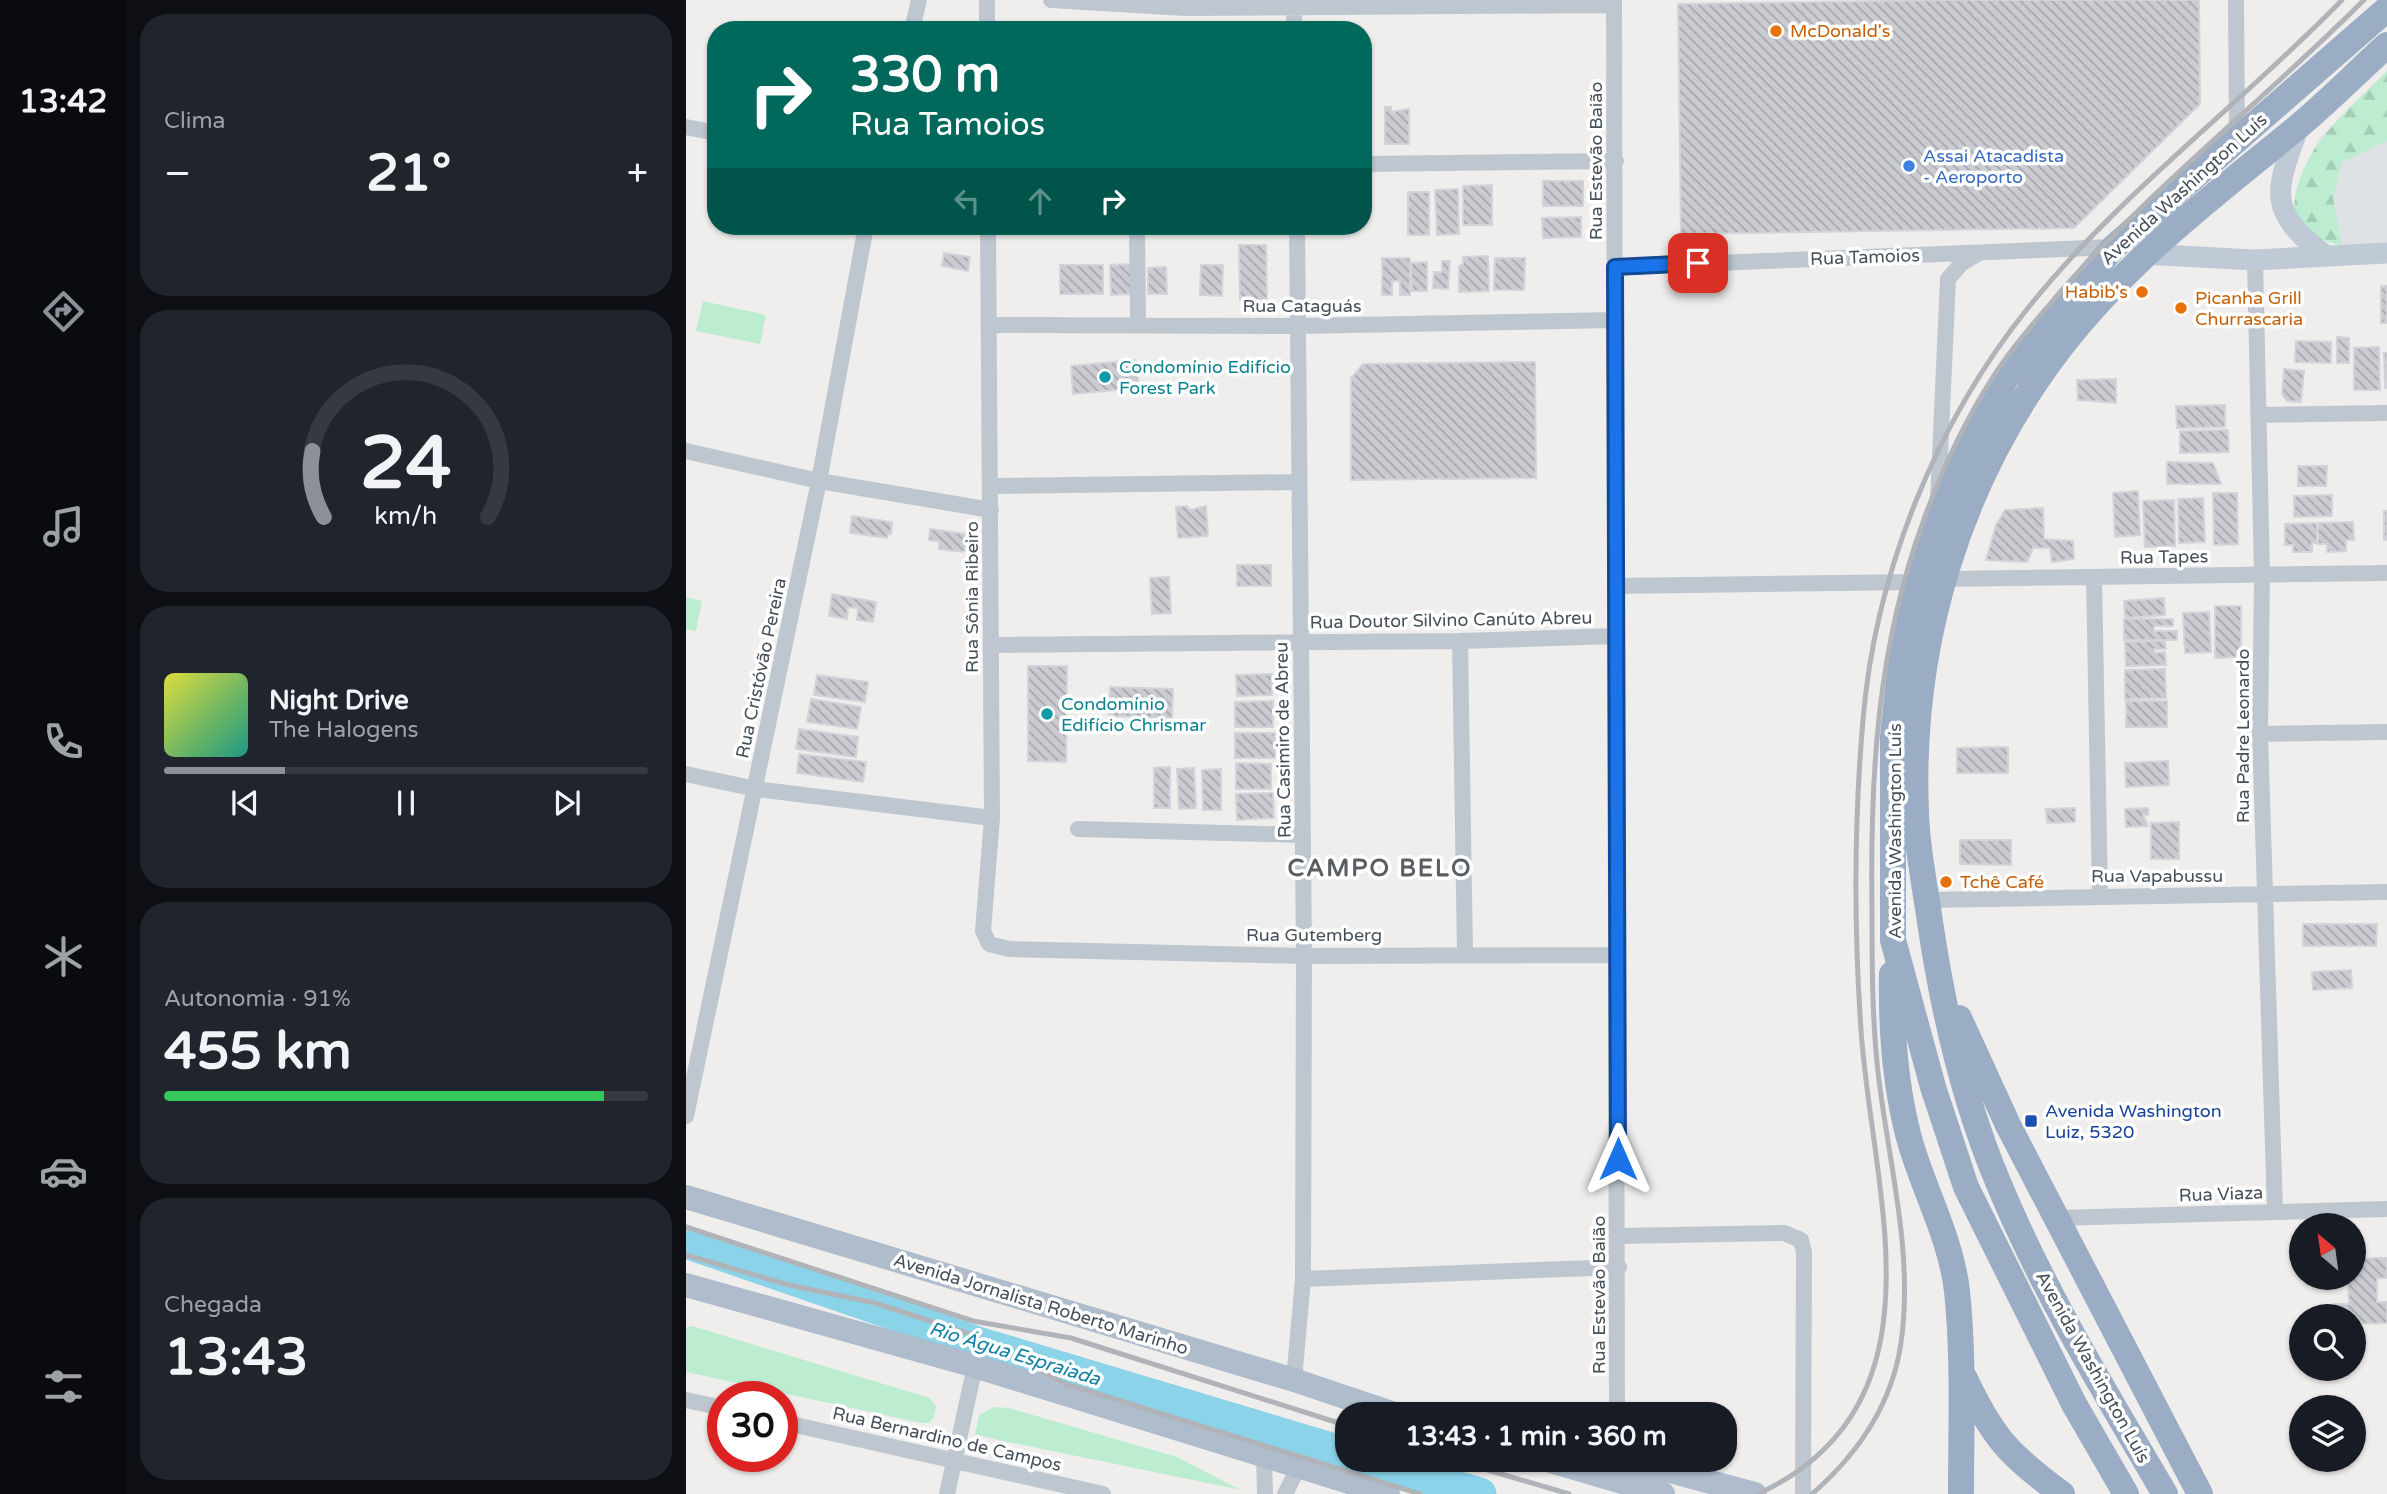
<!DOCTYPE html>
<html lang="pt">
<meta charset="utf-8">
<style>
:root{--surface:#171b24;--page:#20242c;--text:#f1f3f6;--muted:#9ea1a6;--line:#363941;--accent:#8c9099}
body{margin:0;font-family:"Varela Round",sans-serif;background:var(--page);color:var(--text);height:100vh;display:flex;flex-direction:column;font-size:26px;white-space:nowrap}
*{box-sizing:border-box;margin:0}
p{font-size:23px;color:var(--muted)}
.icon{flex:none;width:38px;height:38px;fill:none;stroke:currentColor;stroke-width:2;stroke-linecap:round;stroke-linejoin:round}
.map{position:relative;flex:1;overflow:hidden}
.sheet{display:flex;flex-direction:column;gap:14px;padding:14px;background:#0d0f14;width:560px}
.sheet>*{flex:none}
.banner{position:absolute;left:21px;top:21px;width:665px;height:214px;border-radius:28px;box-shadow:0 2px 5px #0004;background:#00695c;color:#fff;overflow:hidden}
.needle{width:46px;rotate:331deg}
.buttons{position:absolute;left:1603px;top:1213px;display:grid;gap:14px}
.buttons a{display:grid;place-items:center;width:77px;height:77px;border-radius:50%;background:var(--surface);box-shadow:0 2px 5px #0004;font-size:35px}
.speed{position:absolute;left:21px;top:1381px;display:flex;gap:14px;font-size:35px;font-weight:700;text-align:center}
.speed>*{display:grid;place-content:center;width:91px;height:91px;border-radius:50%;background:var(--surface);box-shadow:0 2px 5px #0004;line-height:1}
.speed .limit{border:10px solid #d22;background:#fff;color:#111}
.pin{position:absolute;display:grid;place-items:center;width:60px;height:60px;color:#fff;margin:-30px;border-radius:14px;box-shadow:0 4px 10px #0006}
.me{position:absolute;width:77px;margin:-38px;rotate:0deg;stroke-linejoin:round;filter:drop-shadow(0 0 5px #0008)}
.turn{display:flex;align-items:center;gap:24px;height:147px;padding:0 28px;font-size:32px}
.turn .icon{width:91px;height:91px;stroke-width:2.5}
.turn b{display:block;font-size:49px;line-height:60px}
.lanes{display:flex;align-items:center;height:66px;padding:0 28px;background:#0003;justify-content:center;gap:35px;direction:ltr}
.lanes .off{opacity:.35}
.big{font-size:52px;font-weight:800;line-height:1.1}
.sheet .tile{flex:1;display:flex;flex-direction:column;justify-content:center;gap:10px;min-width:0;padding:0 24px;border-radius:28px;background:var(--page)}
.sheet .dial{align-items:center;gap:0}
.dial svg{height:182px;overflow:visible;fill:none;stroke:var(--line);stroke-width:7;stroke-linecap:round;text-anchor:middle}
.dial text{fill:var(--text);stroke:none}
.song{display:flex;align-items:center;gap:21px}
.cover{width:84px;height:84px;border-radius:10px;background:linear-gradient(135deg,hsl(60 70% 55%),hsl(170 70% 35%))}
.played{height:7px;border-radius:4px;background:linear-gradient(90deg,var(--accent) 25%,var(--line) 25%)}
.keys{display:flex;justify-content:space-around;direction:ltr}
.heat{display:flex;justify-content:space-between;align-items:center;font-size:38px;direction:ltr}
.charge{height:10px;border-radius:5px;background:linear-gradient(90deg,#34c759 91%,var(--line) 0)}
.trip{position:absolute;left:649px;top:1402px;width:402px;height:70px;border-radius:28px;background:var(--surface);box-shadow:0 2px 5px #0004;font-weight:800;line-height:70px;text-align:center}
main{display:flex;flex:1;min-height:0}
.tab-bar{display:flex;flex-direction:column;width:126px;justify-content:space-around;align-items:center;background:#090b0e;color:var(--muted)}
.tab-bar .icon{width:49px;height:49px}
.tab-bar .current{color:var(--accent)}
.tab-bar b{font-size:32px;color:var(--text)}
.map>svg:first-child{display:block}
</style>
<main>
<nav class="tab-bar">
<b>13:42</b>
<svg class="icon current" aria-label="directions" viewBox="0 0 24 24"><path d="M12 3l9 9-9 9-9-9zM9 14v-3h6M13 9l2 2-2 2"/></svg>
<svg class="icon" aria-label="music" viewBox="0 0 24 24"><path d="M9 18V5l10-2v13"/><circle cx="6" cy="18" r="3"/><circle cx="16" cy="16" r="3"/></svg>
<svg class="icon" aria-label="phone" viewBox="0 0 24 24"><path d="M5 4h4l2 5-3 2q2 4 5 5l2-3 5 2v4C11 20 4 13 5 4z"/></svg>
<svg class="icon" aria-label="climate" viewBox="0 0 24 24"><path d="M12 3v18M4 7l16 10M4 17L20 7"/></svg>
<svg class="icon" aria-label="car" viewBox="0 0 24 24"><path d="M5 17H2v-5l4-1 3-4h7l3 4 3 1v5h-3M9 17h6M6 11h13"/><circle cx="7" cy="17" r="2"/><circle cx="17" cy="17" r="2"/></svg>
<svg class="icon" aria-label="filters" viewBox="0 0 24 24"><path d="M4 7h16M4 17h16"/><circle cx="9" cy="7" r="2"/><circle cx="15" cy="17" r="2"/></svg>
</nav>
<section class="sheet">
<div class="tile"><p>Clima</p>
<div class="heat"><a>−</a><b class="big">21°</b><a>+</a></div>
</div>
<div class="tile dial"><svg viewBox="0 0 100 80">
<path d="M14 69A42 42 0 1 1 86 69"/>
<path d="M14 69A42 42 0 0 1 9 40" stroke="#8c9099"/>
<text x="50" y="56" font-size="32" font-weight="700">24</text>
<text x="50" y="72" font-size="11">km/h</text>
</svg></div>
<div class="tile">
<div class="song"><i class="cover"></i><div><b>Night Drive</b><p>The Halogens</p></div></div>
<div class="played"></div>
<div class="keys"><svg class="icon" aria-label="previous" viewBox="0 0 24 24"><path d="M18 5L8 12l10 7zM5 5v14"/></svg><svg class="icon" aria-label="pause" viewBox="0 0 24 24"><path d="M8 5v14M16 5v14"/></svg><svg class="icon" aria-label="next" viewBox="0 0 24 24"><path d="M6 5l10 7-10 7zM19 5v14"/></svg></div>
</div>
<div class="tile"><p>Autonomia · 91%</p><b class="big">455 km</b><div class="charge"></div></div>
<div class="tile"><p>Chegada</p><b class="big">13:43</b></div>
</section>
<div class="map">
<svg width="1701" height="1494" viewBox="0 0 1701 1494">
<defs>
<pattern id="forest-firs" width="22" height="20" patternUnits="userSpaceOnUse" patternTransform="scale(1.75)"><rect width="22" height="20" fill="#bcedd1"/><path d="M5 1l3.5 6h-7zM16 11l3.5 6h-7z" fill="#a3cdb6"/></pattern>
<pattern id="building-back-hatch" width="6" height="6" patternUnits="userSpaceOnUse" patternTransform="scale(1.75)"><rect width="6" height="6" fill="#caccd2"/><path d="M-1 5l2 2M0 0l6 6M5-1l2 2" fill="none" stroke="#a6a8ad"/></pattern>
</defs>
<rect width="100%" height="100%" fill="#f0eeed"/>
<path fill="#dfe2e5" d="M 1701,71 L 1701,243 L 1656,246 L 1608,202 L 1611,187 L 1632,140 Z"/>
<path fill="url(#forest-firs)" d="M 1701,71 L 1701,141 L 1656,162 L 1647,199 L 1656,246 L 1636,240 L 1608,215 C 1608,152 1660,112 1701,71 Z"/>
<path fill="#bcedd1" d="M 17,301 L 80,315 L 74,344 L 10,331 Z
M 0,597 L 16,601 L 10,631 L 0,629 Z
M 6,1326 L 244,1398 L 250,1406 L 248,1417 L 243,1423 L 235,1423 L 0,1372 L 0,1328 Z
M 308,1407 L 323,1408 L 491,1457 L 555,1490 L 289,1435 L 293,1415 Z"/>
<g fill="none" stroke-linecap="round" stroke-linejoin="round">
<path stroke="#8ad3e9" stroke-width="33" d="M 0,1242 L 295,1344 L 662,1454
M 679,1460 L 794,1494"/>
</g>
<path fill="url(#building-back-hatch)" stroke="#d2d4d9" stroke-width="2" d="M 1265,0 L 1513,0 L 1514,104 L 1388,228 L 995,234 L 992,4 Z
M 699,107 L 705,107 L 705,112 L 723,109 L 723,144 L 699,144 Z
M 857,181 L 897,181 L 897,206 L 857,206 Z
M 806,185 L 806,225 L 777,225 L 777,186 Z
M 772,189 L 773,234 L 751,235 L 749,190 Z
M 722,192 L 743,192 L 743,235 L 722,235 Z
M 895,217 L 895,237 L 857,238 L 856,218 Z
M 553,245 L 580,245 L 581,300 L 554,300 Z
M 258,253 L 284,257 L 282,271 L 256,266 Z
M 802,256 L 803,291 L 773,292 L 773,266 L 777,264 L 777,257 Z
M 696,258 L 724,258 L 724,295 L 714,295 L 714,281 L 706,281 L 706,295 L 696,295 Z
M 809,258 L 839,258 L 838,290 L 808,290 Z
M 756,261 L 764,261 L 762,289 L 747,288 L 748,272 L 756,272 Z
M 741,262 L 741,291 L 726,291 L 725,263 Z
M 445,264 L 446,294 L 425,295 L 424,265 Z
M 374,265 L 417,265 L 417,294 L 374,294 Z
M 515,265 L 537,265 L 536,296 L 514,295 Z
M 480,267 L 481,294 L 462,294 L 462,268 Z
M 1695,286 L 1701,286 L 1701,323 L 1695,323 Z
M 1651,337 L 1663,338 L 1663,363 L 1651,363 Z
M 1610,341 L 1645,342 L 1645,363 L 1609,362 Z
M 1693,347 L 1694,390 L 1668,390 L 1668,348 Z
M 1698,353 L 1701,353 L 1701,388 L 1699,388 Z
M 450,360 L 453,388 L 387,394 L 385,366 Z
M 849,362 L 850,478 L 665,480 L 665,378 L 677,364 Z
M 1598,369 L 1618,371 L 1615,402 L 1601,401 L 1596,394 Z
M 1430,379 L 1430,403 L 1392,400 L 1391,380 Z
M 1539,405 L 1539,427 L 1491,428 L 1490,406 Z
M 1542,430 L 1543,452 L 1494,453 L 1494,431 Z
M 1481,462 L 1527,463 L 1535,484 L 1481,484 Z
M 1612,466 L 1641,466 L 1640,486 L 1612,486 Z
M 1452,491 L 1454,535 L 1429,537 L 1427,493 Z
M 1527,493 L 1551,493 L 1552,544 L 1528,545 Z
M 1646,495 L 1646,516 L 1608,517 L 1608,496 Z
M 1517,498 L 1519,542 L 1493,543 L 1492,499 Z
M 1488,500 L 1489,546 L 1459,547 L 1457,501 Z
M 501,506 L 504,510 L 520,506 L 522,536 L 492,538 L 490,507 Z
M 1357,508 L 1358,539 L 1387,541 L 1388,559 L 1366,562 L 1364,548 L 1347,548 L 1341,562 L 1300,560 L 1310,525 L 1319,510 Z
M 1698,511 L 1701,511 L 1701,540 L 1698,540 Z
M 166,516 L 206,522 L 205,534 L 202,534 L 201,538 L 164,533 Z
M 1667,522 L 1668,540 L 1660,540 L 1660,551 L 1641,552 L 1641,544 L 1632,544 L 1632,523 Z
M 1631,523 L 1631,543 L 1626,543 L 1626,552 L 1607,552 L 1607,545 L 1599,545 L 1599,524 Z
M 244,529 L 280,534 L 283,546 L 277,552 L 253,549 L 253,541 L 243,540 Z
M 551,565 L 585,565 L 585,586 L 551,586 Z
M 483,577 L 485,613 L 466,614 L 464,578 Z
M 146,594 L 190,602 L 187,622 L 171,620 L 172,608 L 162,607 L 161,619 L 143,616 Z
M 1478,598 L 1479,615 L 1439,618 L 1438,601 Z
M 1529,606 L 1555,606 L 1555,657 L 1529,658 Z
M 1523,612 L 1525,652 L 1499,653 L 1497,613 Z
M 1438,619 L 1487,619 L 1487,626 L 1468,626 L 1468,631 L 1491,631 L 1491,640 L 1438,640 Z
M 1479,641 L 1480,649 L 1468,649 L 1469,653 L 1479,652 L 1480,665 L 1440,666 L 1439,642 Z
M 342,666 L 381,666 L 380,762 L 342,761 Z
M 1479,669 L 1480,698 L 1439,699 L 1439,670 Z
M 586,674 L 586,695 L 551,696 L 550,675 Z
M 131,675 L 182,682 L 179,702 L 128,695 Z
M 424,687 L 487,689 L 486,718 L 423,716 Z
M 125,699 L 175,707 L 171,729 L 121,722 Z
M 587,701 L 587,727 L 549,727 L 549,702 Z
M 1440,701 L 1481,701 L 1481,727 L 1440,727 Z
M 113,729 L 172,737 L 170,757 L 110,749 Z
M 549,733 L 589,733 L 589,758 L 549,758 Z
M 1322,747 L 1322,773 L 1271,773 L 1271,748 Z
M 113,754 L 180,762 L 177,782 L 111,773 Z
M 1482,761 L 1483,785 L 1440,787 L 1439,763 Z
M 550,763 L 585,764 L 585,789 L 550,789 Z
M 484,767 L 484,808 L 468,808 L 468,768 Z
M 508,768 L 510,808 L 493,809 L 491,769 Z
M 535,769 L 535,810 L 517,810 L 516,770 Z
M 587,793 L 588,818 L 551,820 L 550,794 Z
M 1389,808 L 1389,822 L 1361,823 L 1360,809 Z
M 1462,808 L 1462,815 L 1457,815 L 1462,826 L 1440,827 L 1439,809 Z
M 1493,822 L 1493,859 L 1465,859 L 1465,823 Z
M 1274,840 L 1325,840 L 1325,865 L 1274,864 Z
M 1617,924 L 1691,924 L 1690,946 L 1617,946 Z
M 1665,970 L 1666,988 L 1627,990 L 1626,972 Z
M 1690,1258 L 1701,1258 L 1701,1278 L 1691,1278 L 1691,1302 L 1701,1302 L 1701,1323 L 1668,1324 L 1668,1316 L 1649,1316 L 1648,1304 L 1663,1304 L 1662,1279 L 1647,1278 L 1668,1278 L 1668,1259 Z"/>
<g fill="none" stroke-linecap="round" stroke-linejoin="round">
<path stroke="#bec7d0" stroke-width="16" d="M 301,0 L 301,30
M 365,0 L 499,8 L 928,5
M 608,0 L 608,30
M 928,0 L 931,1414
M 1550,0 L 1551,142
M 226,30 L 233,0
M 0,127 L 30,133
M 677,164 L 930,161
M 302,226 L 306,818 L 297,931 L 303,944 L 323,949 L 618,956 L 932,955
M 451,226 L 452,325
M 1569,260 L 1576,574 L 1574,734 L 1589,1211
M 929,267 L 1428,247
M 303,325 L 612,326 L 929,320
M 1572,415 L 1701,413
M 0,451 L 133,481 L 305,510
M 305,486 L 613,482
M 1252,499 L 1262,279 L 1276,263 L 1293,253
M 1408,577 L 1414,895
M 1257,579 L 1701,573
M 930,586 L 1232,582
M 774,641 L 779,954
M 305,645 L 774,641 L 931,636
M 1574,734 L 1701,732
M 0,774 L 70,789 L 306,818
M 392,829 L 617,835
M 1241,900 L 1701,892
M 0,1116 L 133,481 L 180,226
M 1370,1218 L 1701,1209
M 933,1236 L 1098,1233 L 1115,1240 L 1118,1252 L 1117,1494
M 617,1279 L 933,1267
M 608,1380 L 617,1279 L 618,956 L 611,226
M 0,1400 L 37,1408
M 96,1422 L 417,1494
M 578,1455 L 579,1494
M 261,1494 L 289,1366
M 599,1494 L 613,1466"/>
<path stroke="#c0cad6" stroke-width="21" d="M 1613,126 C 1590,190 1579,210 1639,255
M 1456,254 L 1569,260 L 1701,253"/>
<path stroke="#aebccc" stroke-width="24" d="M 0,1197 L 608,1380 L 709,1414
M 0,1285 L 289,1366 L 702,1494
M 738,1414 L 763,1414
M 861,1460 L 977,1494
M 943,1460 L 1069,1494"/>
<path stroke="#9aadc4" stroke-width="26" d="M 1206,974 C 1205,1028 1209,1085 1223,1138 C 1237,1189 1265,1238 1271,1291 C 1278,1358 1275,1427 1275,1494
M 1273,1018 L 1322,1125 L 1514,1494
M 1278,1377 C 1307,1438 1322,1454 1376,1494
M 1440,1494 L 1388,1404 L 1280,1187 L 1247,1087 L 1207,940 L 1207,736 L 1215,663 L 1232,582 L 1269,473 L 1319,380 L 1358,328 L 1428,247 L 1701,9
M 1479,1494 C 1419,1392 1357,1291 1312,1182 C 1277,1099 1257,1010 1244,922 C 1239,885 1231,850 1230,813 C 1223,646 1272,481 1374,348 C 1441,261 1524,199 1608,130 C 1640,104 1670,73 1701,45"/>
<path stroke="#b0b3b8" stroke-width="5" d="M 0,1227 L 287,1321 L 385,1338 L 662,1426
M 0,1255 L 103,1285 L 189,1303 L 281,1333 L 380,1384 L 734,1494
M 768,1460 L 883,1494
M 1072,1494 C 1265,1403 1186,1195 1175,1030 C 1168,928 1168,822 1177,720 C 1189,574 1250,422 1342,308 C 1433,194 1554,105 1656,0
M 1126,1494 C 1172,1454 1206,1404 1215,1343 C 1228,1252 1202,1161 1192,1072 C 1186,1018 1186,963 1186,909 C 1184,777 1191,648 1237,522 C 1255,472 1278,422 1307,377 C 1327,346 1352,318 1376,290 C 1469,185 1579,99 1678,0"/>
</g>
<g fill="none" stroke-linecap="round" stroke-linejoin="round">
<g stroke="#114b97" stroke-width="18">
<path id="route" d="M 932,1159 L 929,267 L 1012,263"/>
</g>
<use href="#route" stroke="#1a73e8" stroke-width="12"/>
</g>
<g fill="#e8710a" stroke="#fff" stroke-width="2.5">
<circle cx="1090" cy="31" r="7"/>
<circle cx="1456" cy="292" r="7"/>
<circle cx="1495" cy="308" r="7"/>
<circle cx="1260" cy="882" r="7"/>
</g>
<circle fill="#3f7fe0" stroke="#fff" stroke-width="2.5" cx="1223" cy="166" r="7"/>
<g fill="#0f9aa8" stroke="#fff" stroke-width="2.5">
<circle cx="419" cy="377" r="7"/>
<circle cx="361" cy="714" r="7"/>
</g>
<rect fill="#1a4fb4" stroke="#fff" stroke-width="2.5" x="1338" y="1114" width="14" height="14" rx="3.5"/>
<g text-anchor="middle" stroke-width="7" stroke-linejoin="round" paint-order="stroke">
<g font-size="18" fill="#c56008" stroke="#fff" text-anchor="start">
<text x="1104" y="37">McDonald's</text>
<text x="1442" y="298" text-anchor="end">Habib's</text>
<text x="1509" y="304">Picanha Grill<tspan x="1509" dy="21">Churrascaria</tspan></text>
<text x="1274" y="888">Tchê Café</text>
</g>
<g font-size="18" fill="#366cbe" stroke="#fff" text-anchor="start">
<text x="1237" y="162">Assai Atacadista<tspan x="1237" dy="21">- Aeroporto</tspan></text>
</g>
<g font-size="18" fill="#46505a" stroke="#fff">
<text transform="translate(910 161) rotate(-90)" y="6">Rua Estevão Baião</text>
<text transform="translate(1498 189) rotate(-42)" y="6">Avenida Washington Luís</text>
<text transform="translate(1179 257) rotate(-2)" y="6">Rua Tamoios</text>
<text x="616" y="312">Rua Cataguás</text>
<text transform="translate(1478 557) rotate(-1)" y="6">Rua Tapes</text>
<text transform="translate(286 597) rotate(-90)" y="6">Rua Sônia Ribeiro</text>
<text transform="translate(765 620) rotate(-1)" y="6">Rua Doutor Silvino Canúto Abreu</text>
<text transform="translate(75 668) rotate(-78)" y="6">Rua Cristóvão Pereira</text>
<text transform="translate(1557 736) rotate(-90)" y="6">Rua Padre Leonardo</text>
<text transform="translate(597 740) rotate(-91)" y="6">Rua Casimiro de Abreu</text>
<text transform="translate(1209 831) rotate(-90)" y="6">Avenida Washington Luís</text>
<text x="1471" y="882">Rua Vapabussu</text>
<text x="628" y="941">Rua Gutemberg</text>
<text transform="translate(1535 1194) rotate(-2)" y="6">Rua Viaza</text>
<text transform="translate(913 1295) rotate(-90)" y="6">Rua Estevão Baião</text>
<text transform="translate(355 1304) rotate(17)" y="6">Avenida Jornalista Roberto Marinho</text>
<text transform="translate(1407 1367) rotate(61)" y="6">Avenida Washington Luís</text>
<text transform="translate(261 1439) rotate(13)" y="6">Rua Bernardino de Campos</text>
</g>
<g font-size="18" fill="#0d838f" stroke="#fff" text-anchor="start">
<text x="433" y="373">Condomínio Edifício<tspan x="433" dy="21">Forest Park</tspan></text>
<text x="375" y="710">Condomínio<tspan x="375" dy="21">Edifício Chrismar</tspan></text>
</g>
<g font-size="18" fill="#164399" stroke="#fff" text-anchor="start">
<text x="1359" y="1117">Avenida Washington<tspan x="1359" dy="21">Luiz, 5320</tspan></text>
</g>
<g font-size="19" font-style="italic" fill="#0f80a4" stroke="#fff">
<text transform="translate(329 1353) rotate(17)" y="7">Rio Água Espraiada</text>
</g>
<g font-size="24" font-weight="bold" letter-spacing="2" fill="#5a5e62" stroke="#fff">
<text x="694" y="876">CAMPO BELO</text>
</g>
</g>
</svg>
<div class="buttons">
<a><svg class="needle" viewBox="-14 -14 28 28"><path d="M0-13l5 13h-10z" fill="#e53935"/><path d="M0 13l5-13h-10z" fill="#9ea1a6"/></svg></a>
<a><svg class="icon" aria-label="search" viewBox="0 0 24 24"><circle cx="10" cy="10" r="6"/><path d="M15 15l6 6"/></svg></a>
<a><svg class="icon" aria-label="layers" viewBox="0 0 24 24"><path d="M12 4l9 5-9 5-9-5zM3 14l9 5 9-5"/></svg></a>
</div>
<div class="speed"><div class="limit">30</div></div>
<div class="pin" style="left:1012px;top:263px;background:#d93025"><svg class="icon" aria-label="arrive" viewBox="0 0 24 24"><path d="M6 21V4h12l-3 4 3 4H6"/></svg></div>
<svg class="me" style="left:932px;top:1159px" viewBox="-20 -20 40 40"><path d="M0-17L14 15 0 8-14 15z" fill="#1a73e8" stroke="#fff" stroke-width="4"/></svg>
<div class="trip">13:43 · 1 min · 360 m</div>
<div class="banner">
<div class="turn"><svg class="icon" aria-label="right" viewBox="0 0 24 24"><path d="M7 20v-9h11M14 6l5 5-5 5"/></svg><div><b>330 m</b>Rua Tamoios</div></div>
<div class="lanes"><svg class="icon off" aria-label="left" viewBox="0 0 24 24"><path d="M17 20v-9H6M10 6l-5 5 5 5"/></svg><svg class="icon off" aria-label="ahead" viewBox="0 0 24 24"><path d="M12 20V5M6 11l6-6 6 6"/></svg><svg class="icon" aria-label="right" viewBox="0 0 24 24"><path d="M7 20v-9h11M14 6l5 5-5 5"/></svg></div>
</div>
</div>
</main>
